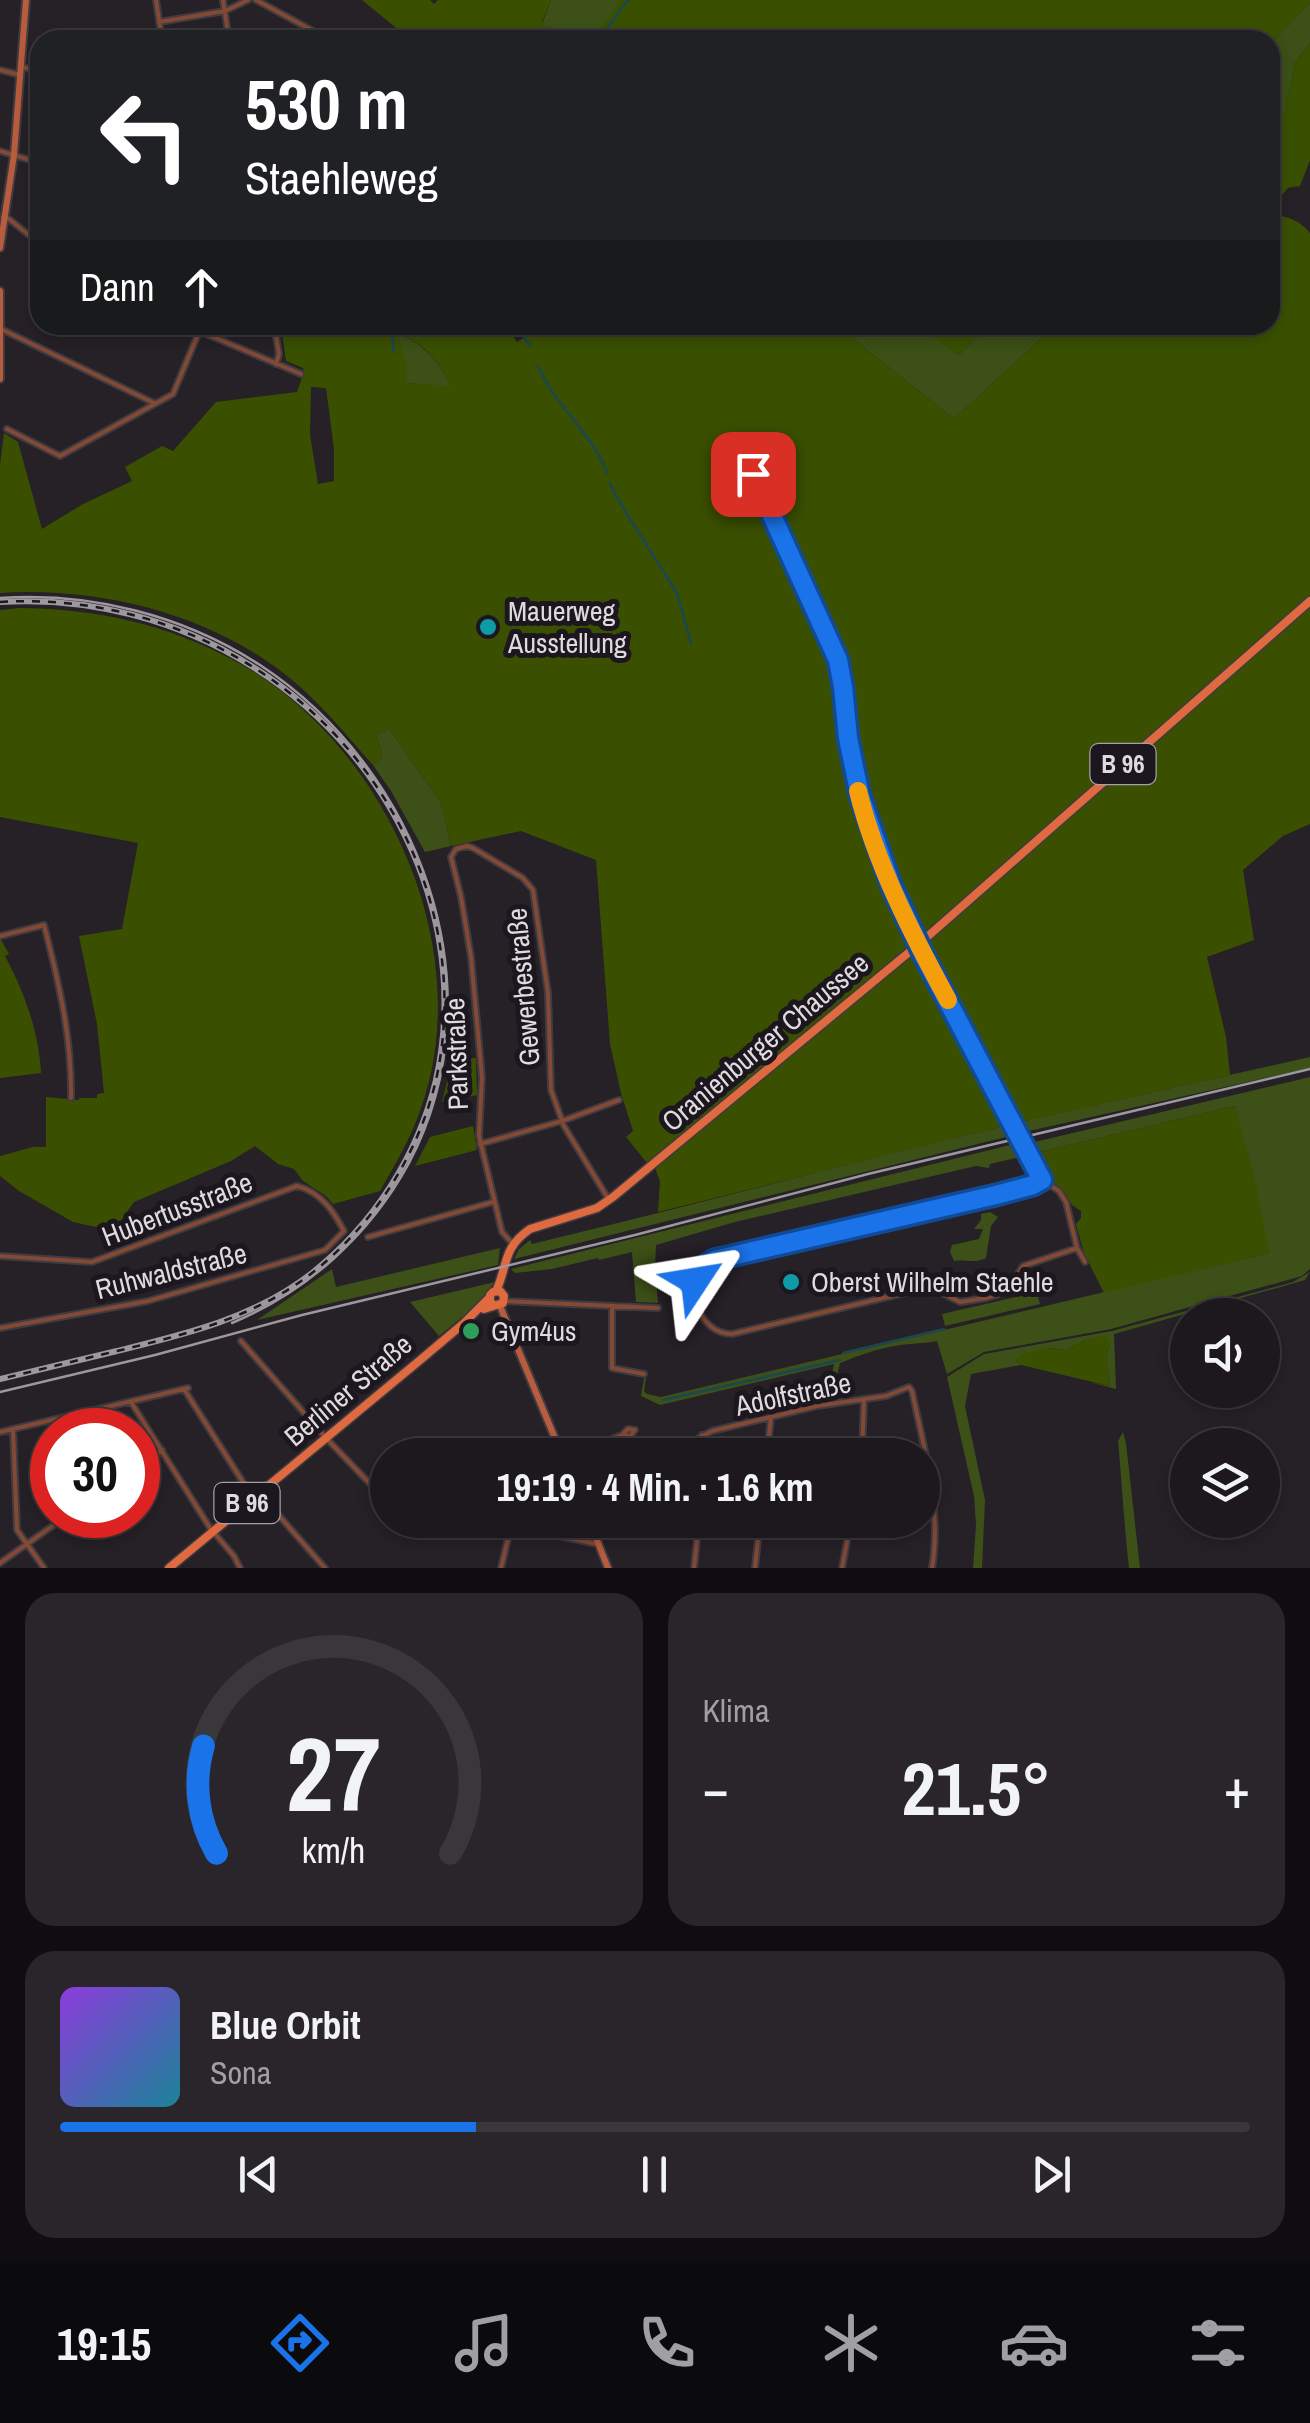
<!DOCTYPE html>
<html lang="de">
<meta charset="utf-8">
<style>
:root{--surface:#1c181d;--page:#29252a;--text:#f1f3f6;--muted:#a0a0a4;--line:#3a373b;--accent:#1a73e8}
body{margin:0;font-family:"Archivo Narrow",sans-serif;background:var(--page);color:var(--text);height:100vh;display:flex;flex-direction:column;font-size:38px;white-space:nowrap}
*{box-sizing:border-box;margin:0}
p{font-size:32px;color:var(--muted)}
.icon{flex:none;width:55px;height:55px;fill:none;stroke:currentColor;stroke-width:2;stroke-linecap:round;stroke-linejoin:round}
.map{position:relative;height:1568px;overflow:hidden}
.details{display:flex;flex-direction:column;gap:25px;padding:25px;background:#0f0d10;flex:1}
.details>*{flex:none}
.top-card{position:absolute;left:30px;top:30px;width:1250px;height:305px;border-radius:30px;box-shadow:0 5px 15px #0003,0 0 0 2px var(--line);background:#202124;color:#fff;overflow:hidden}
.fabs{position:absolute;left:1170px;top:1298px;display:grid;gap:20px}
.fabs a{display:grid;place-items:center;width:110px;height:110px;border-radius:50%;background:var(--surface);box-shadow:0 5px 15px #0003,0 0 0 2px var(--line);font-size:50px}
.speed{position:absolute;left:30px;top:1408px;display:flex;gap:20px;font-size:50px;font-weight:700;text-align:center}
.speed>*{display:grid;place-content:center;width:130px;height:130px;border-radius:50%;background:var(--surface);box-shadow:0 5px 15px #0003,0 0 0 2px var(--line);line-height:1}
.speed .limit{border:15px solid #d22;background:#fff;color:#111}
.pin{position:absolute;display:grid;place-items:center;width:85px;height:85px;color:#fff;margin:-42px;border-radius:20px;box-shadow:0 5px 15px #0006}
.me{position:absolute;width:110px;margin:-55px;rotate:57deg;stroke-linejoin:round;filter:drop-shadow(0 0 8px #0008)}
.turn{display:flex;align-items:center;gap:35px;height:210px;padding:0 50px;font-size:45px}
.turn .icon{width:130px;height:130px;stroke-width:2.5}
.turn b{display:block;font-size:70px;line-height:85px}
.then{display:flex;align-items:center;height:95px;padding:0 50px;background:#0003;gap:20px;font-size:38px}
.big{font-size:75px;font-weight:700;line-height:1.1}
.details .tile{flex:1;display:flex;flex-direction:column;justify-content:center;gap:15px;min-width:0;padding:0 35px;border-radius:30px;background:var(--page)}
.details .dial{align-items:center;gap:0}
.dial svg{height:260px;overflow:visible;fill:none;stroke:var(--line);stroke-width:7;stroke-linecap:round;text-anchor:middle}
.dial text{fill:var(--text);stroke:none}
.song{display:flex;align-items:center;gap:30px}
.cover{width:120px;height:120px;border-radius:15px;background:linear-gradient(135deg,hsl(270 70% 55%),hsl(190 70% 35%))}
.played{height:10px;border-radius:5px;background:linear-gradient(90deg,var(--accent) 35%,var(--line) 35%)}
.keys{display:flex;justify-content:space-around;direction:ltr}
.heat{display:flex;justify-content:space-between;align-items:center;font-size:55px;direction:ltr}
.details .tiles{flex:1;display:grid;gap:25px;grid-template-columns:1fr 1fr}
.tile:last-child{grid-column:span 2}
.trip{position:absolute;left:370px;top:1438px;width:570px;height:100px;border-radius:50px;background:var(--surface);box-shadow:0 5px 15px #0003,0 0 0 2px var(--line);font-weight:700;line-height:100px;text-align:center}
.menu{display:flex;height:160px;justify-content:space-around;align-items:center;background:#0b0a0c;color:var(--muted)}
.menu .icon{width:70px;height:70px}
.menu .on{color:var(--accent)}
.menu b{font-size:45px;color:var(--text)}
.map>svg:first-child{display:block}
</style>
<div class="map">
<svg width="1310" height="1568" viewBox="0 0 1310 1568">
<rect width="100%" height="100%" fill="#262027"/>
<path fill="#3d5017" d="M 551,0 L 620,0 L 621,2 L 592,40 L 536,40 Z
M 1310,3 L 1310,43 L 1295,63 L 1284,117 L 1270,129 L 1270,44 Z
M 836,325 L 917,325 L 959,355 L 989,325 L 1056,325 L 954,419 Z
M 396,334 C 422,341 440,362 451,387 L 407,383 Z
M 389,729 L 441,802 L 451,846 L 425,852 L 391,791 L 373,765 L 381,760 L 382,752 L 376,734 Z
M 1310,1057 L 1310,1068 L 1020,1133 L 1015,1123 Z
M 1310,1077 L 1310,1269 L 1302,1276 L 1111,1329 L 984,1352 L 947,1374 L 937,1341 C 923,1344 909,1343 895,1346 C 876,1349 858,1356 840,1363 L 831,1400 L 826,1401 L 834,1364 L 660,1405 L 641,1396 L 644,1378 L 646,1378 L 644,1391 L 647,1394 L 661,1397 L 1269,1253 L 1235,1106 L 1032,1154 L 1026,1144 Z
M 1008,1125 L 1014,1135 L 514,1259 L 519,1249 L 530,1240 L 532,1244 C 691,1206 849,1163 1008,1125 Z
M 1018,1143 L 1025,1156 L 990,1164 L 989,1168 L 976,1166 L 735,1222 L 656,1245 L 655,1268 L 658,1303 L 636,1302 L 632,1252 L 599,1260 L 598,1258 L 552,1269 L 515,1273 L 511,1269 Z
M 990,1212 L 998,1217 L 991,1226 L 986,1258 C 974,1264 966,1259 954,1261 L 950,1252 L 952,1245 L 979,1239 L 983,1229 L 974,1229 L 981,1220 L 981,1214 Z
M 500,1248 L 498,1265 L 257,1320 L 332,1269 L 336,1287 Z
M 1310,1272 L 1305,1280 L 1114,1334 L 1116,1389 L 1089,1382 L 1110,1386 L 1106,1356 L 1110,1344 L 1086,1340 L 1066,1350 L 1049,1348 L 1015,1360 L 1021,1365 L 971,1374 L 965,1406 L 985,1500 L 982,1568 L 973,1568 L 976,1525 L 974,1496 L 947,1377 L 984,1354 L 1112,1331 L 1293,1282 Z
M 495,1282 L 486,1292 L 484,1299 L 439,1336 L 410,1302 Z
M 1037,1292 L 1040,1304 L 945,1326 L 942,1314 Z
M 1123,1432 L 1126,1443 L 1140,1568 L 1129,1568 C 1124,1525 1122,1483 1118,1441 Z"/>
<path fill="#3a5000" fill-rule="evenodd" d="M 362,0 L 430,0 L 434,4 L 438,0 L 551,0 L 542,22 L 555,40 L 411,40 Z
M 620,0 L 1310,0 L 1310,3 L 1270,44 L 1270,40 L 592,40 Z
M 1310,43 L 1310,160 L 1300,186 L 1288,188 L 1277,201 L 1273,211 L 1277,216 C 1290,216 1302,223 1310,233 L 1310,824 L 1283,836 L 1243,870 L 1254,940 L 1207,957 L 1226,1037 L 1230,1075 L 1016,1123 L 658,1212 L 660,1181 L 652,1160 L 647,1163 L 626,1137 L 633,1131 L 621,1093 L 610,1044 L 596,860 L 521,831 L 451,846 L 441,802 L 389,729 L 376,734 L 382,752 L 381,760 L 373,765 C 352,742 333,718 311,697 C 231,619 109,586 0,593 L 0,465 L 4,433 L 18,442 L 42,529 L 83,504 L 132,481 L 125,467 L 162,446 L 173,451 L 216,402 L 297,392 L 304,372 L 303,368 L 286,361 L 282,333 L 289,325 L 518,325 L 512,334 L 517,342 L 530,334 L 530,325 L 836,325 L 954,419 L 1056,325 L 1270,325 L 1270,129 L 1284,116 L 1295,63 ZM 397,334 C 422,341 441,362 450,386 L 407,383 L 406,363 ZM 311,387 L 326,388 L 334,449 L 334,481 L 318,484 L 310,435 Z
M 914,325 L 989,325 L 959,355 Z
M 19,608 C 98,609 167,624 237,662 C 389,746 484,959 415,1124 C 405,1148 392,1170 380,1191 L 333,1204 L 326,1196 L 303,1181 L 294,1169 L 278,1164 L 255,1146 L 231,1161 L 134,1202 L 120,1222 L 110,1230 L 73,1222 L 19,1191 L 0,1176 L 0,1156 L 33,1147 L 46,1147 L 46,1097 L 79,1100 L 79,1098 L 97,1098 L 97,1094 L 104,1093 L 97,1024 L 79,936 L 122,929 L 138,843 L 0,817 L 0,610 Z
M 0,938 L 9,954 L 5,956 C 24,992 39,1031 41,1073 L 0,1078 Z
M 476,1058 L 477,1095 L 442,1102 L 452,1060 Z
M 1235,1106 L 1255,1179 L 1269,1253 L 1104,1293 L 1084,1253 L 1076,1224 L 1081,1218 L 1081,1211 L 1072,1205 L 1065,1193 L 1047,1177 L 1032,1154 Z
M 473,1126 L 477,1150 L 415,1166 L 430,1137 Z
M 1106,1335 L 1110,1344 L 1106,1356 L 1110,1386 L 1021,1365 L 1015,1360 L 1024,1353 L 1049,1348 L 1066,1350 L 1086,1340 Z"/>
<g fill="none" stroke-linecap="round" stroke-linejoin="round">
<path stroke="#1a4751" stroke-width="2.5" d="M 598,40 L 628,0
M 391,325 L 394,352
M 523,336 L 530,346
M 538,366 C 555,406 592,433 607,473
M 610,483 L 617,498 L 677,593 L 691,643
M 843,1353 L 944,1329
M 663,1400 L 840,1360"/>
<g stroke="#403a41" stroke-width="8">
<path id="street" d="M 156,0 L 162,40
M 223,0 L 229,40
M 256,0 L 330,40
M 159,22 L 225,11 L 248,0
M 22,67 L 40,71
M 0,70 L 20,75
M 0,151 L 40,163
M 3,217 L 9,219 L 40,244
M 185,325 L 301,374
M 274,325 L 279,354 L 276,364
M 1,329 L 154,403
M 7,429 L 60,456 L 173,394 L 199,332
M 753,474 L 838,660 C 849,707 847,756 862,803 C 901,928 971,1040 1029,1157 L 1042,1180 L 1059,1191 L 1066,1202 L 1077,1248 L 1085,1262
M 0,936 L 44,925 C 59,983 72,1038 71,1098
M 480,1144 L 562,1121 L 619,1100
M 1042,1180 L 1017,1189 L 708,1263 C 681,1283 698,1334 732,1334 L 925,1288 L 932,1288 L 960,1302 L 986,1298 L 999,1294 L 1011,1285 L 1023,1266 L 1077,1248
M 368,1237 L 493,1202
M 512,1243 L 502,1232 L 479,1136 L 482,1077 L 471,957 L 461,897 L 451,857 L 456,849 L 467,846 L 473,848 L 523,878 L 533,890 L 548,993 L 551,1090 L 564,1126 L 609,1200
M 0,1256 L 92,1262 L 297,1186 C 320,1192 333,1210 344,1231 L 325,1250 L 148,1301 L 0,1328
M 504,1301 L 658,1308
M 612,1306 L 612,1368 L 644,1374
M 241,1341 L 326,1438 L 377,1491 L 388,1498
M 184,1389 L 253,1498
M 131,1402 L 210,1528 L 234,1556 L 240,1568
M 13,1429 L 17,1530 L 44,1568
M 0,1432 L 188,1388
M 702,1435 L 706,1442 L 706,1455
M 572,1455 L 622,1435 L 628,1429 L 635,1430 L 630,1436 L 622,1435
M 684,1455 L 697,1439 L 712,1431 L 817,1406 L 886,1396 L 909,1387 L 912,1391 C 924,1449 942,1509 932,1568
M 767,1455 L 771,1417
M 862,1455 L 864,1399
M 138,1467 L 162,1450
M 259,1493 L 325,1568
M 484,1520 L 597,1544
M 0,1563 L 68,1515
M 501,1568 L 511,1526
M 694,1568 L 699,1520
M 755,1568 L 760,1520
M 842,1568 L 851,1520"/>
</g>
<g stroke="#403a41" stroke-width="10">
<path id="secondary" d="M 0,248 L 14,155 L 26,0
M 0,291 L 0,379
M 500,1306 L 562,1455
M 589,1520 L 608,1568"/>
</g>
<g stroke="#403a41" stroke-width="11">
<path id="primary" d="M 496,1291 C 508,1266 502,1248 530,1229 L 597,1208 L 613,1197 L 919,944 L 1310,601
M 484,1309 L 503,1303 L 504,1296 L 500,1291 L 493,1292 L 490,1295 L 490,1301 L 493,1305
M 169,1568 L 419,1361 L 464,1323 L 489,1298"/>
</g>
<use href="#street" stroke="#824935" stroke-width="4"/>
<use href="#secondary" stroke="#b75c3c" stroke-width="6"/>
<use href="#primary" stroke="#e06a3f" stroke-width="8"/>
<path stroke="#9d989d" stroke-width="2.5" d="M 0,598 C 91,592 183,615 260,665 C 420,770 501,988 409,1163 C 370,1235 308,1291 232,1323
M 0,1392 L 155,1355 L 302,1315 L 635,1235 L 868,1174 L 1310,1069"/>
<g stroke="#9d989d" stroke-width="6">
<path id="rail" d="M 0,602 C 180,591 351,696 418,865 C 445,934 452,1008 436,1080 C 418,1156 373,1225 312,1273 C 254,1318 187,1334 117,1351 C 78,1360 39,1370 0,1379"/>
</g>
<use href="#rail" stroke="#1c171e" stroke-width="2.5" stroke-dasharray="8" stroke-linecap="butt"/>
</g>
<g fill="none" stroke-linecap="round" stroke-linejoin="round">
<g stroke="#114b97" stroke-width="25">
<path id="route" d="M 695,1281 L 702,1268 L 714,1260 L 996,1195 L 1033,1185 L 1042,1180 L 924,956 L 891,885 L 860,796 L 848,738 L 843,687 L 838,660 L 753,474"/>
</g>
<use href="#route" stroke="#1a73e8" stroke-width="18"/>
<path stroke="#f59e0b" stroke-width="18" d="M 858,791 C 876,864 912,934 948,1000"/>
</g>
<g fill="#0f9aa8" stroke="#1c171e" stroke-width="4">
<circle cx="488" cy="627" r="10"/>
<circle cx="791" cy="1282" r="10"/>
</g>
<circle fill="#2e9e5b" stroke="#1c171e" stroke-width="4" cx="471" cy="1331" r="10"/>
<g text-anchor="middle" stroke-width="10" stroke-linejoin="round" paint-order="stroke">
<g fill="#1c171e" stroke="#a4a0a4" stroke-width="2.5">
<rect x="1090.5" y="744" width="65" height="40" rx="8"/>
<rect x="214.5" y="1483" width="65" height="40" rx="8"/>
</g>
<g font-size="25" font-weight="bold" fill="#dedade">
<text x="1123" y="773">B 96</text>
<text x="247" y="1512">B 96</text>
</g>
<g font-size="28" fill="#dedade" stroke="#1c171e" text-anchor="start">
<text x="508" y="621">Mauerweg<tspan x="508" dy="32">Ausstellung</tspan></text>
<text x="811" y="1292">Oberst Wilhelm Staehle</text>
<text x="491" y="1341">Gym4us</text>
</g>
<g font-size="28" fill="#dedade" stroke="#1c171e">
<text transform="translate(523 987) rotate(-95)" y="10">Gewerbestraße</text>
<text transform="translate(765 1042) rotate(-40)" y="10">Oranienburger Chaussee</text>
<text transform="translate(456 1054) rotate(-92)" y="10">Parkstraße</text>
<text transform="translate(177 1209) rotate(-21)" y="10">Hubertusstraße</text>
<text transform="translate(171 1271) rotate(-14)" y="10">Ruhwaldstraße</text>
<text transform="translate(348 1390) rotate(-40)" y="10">Berliner Straße</text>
<text transform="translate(793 1394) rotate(-12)" y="10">Adolfstraße</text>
</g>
</g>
</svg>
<div class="fabs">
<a><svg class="icon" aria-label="sound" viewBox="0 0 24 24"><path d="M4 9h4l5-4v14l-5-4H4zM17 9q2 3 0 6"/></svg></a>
<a><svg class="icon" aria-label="layers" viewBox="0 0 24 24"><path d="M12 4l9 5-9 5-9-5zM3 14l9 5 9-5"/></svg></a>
</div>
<div class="speed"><div class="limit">30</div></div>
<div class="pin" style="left:753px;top:474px;background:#d93025"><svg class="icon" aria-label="arrive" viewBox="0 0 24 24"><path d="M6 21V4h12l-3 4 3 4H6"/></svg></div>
<svg class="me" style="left:695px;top:1281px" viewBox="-20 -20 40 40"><path d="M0-17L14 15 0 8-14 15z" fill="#1a73e8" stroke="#fff" stroke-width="4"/></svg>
<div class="trip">19:19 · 4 Min. · 1.6 km</div>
<div class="top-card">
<div class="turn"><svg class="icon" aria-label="left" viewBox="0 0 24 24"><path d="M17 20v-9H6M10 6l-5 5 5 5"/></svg><div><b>530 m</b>Staehleweg</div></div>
<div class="then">Dann<svg class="icon" aria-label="ahead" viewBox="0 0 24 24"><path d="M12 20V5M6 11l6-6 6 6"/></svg></div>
</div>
</div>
<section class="details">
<div class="tiles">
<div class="tile dial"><svg viewBox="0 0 100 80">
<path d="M14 69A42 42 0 1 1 86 69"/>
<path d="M14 69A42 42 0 0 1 10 36" stroke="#1a73e8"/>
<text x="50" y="56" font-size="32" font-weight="700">27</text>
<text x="50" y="72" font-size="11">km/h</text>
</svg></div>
<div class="tile"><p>Klima</p>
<div class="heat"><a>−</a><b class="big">21.5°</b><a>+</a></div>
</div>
<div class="tile">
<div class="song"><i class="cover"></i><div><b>Blue Orbit</b><p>Sona</p></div></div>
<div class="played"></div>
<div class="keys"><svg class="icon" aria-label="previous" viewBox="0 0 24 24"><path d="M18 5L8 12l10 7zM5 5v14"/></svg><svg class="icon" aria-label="pause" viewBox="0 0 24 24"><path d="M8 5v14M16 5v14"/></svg><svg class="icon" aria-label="next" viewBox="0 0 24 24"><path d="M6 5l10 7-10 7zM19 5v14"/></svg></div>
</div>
</div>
</section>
<nav class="menu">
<b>19:15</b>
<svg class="icon on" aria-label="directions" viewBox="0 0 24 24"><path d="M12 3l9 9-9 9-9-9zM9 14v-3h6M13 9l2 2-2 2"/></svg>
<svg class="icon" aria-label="music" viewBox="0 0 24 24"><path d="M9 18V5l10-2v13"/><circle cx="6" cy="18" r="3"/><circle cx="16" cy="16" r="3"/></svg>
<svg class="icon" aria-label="phone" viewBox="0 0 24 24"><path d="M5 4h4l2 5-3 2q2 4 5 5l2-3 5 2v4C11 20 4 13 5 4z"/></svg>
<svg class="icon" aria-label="climate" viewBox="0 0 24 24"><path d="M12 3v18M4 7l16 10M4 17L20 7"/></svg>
<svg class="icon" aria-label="car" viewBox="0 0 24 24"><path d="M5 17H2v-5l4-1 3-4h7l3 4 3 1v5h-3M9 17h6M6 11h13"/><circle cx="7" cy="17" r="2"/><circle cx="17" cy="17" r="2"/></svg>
<svg class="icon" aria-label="filters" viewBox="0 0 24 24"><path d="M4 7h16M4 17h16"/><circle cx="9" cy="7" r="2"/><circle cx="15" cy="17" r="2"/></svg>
</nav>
